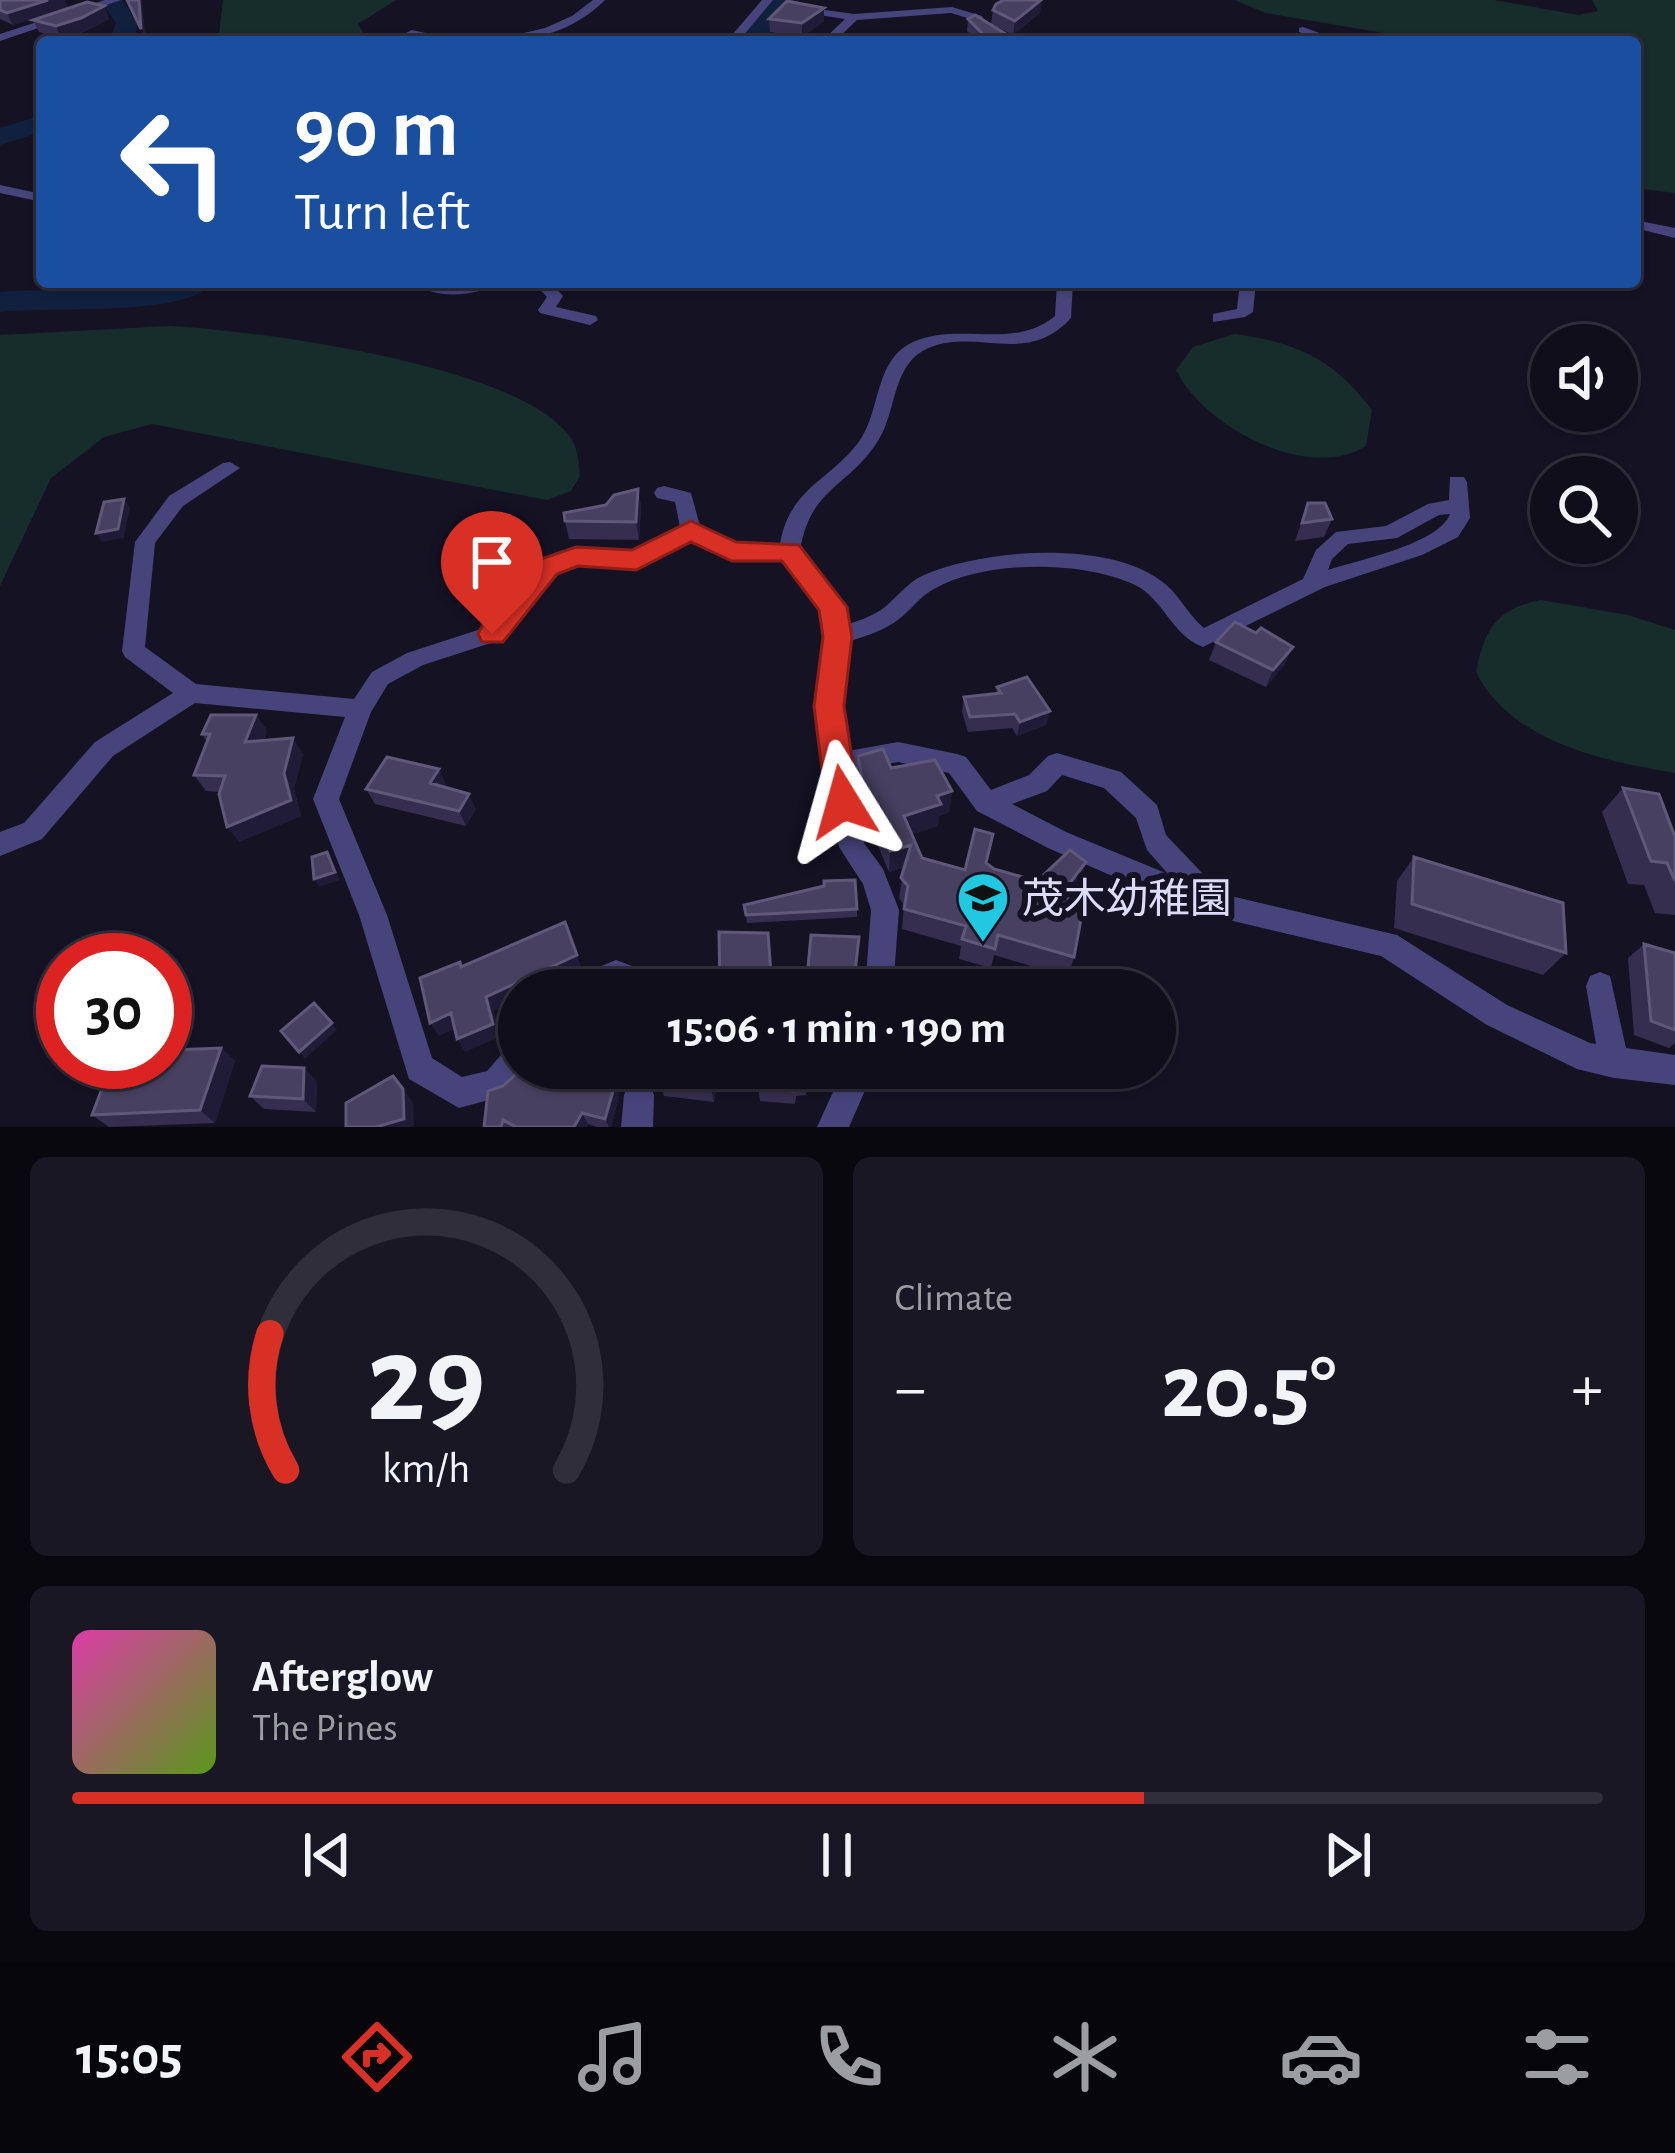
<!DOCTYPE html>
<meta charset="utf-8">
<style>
:root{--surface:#100e1b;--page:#191724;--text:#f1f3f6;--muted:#9c9ca3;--line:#302e3a;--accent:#d93025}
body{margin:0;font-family:"Alegreya Sans","Noto Sans JP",sans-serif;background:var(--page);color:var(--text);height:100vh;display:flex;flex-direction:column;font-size:45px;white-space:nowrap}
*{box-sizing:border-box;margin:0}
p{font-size:39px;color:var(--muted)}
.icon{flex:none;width:66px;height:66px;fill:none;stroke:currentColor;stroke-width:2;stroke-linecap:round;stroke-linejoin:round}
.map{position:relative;height:1127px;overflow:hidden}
.panel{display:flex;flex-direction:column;gap:30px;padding:30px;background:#09080f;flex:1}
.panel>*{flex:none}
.banner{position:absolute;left:36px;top:36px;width:1605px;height:252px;border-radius:12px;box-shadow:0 3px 9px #0004,0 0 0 3px var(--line);background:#1a4fa0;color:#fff;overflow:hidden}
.buttons{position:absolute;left:1530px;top:324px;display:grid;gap:24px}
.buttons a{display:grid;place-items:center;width:108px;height:108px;border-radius:50%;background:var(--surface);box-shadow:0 3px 9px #0004,0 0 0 3px var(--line);font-size:60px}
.speed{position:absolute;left:36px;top:933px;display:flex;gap:24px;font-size:60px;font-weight:700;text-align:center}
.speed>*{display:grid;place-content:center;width:156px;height:156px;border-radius:50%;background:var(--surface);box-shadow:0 3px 9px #0004,0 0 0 3px var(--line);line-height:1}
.speed .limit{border:18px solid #d22;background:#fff;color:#111}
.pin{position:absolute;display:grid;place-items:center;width:102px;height:102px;color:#fff;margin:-123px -51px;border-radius:50% 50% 50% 0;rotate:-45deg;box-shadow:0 0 12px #0007}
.pin .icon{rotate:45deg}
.me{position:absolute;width:132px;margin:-66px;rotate:352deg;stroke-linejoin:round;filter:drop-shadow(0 0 9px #0008)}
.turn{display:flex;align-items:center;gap:42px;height:252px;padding:0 60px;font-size:54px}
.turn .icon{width:156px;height:156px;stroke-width:2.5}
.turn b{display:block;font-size:84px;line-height:102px}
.big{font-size:90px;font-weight:700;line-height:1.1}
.panel .tile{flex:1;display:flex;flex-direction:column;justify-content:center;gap:18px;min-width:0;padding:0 42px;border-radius:18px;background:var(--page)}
.panel .dial{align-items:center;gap:0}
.dial svg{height:312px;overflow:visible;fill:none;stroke:var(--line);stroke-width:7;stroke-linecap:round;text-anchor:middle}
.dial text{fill:var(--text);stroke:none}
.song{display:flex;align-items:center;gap:36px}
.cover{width:144px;height:144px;border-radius:18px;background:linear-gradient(135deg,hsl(320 70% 55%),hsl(90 70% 35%))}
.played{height:12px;border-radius:6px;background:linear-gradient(90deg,var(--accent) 70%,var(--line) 70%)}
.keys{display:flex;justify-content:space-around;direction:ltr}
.heat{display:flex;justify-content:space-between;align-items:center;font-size:66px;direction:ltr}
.panel .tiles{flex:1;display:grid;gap:30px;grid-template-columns:1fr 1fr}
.tile:last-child{grid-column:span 2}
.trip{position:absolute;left:498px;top:969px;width:678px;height:120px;border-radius:60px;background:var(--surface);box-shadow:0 3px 9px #0004,0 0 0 3px var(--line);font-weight:700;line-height:120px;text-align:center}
.dock{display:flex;height:192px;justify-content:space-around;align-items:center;background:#06060b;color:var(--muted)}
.dock .icon{width:84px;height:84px}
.dock .active{color:var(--accent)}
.dock b{font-size:54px;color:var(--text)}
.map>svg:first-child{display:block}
</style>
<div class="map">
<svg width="1675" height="1127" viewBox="0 0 1675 1127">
<rect width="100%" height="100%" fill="#151224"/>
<path fill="#162d2c" d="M 223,0 L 396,0 L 358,24 L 364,34 L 359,42 L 218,42 Z
M 1234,0 L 1494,0 L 1578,15 L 1598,11 L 1592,0 L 1675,0 L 1675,193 L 1635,188 L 1635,42 L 1437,42 L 1266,13 Z
M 169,326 C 253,330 527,365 572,440 C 578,450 579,464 580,476 L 571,491 L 547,500 L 152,424 L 104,437 L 51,478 L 0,586 L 0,335 Z
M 1234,334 C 1296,342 1334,359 1372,410 L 1366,446 C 1308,483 1203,426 1176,370 L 1193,347 Z
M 1541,600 L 1628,615 L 1675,630 L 1675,773 C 1603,761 1511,742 1476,672 C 1485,628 1497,609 1541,600 Z"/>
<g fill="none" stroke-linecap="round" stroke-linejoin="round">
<path fill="#11213d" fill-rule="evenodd" d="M 100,0 L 122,0 L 138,23 L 133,42 L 109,42 L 116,23 Z
M 771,0 L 793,0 L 763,42 L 739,42 Z
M 42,115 L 42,132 L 0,145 L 0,128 Z
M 174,282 L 215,282 C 186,318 49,306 0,312 L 0,292 C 50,287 132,296 174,282 Z"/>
<path fill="#47447c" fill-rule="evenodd" d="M 105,0 L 121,0 L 0,41 L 0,34 Z
M 593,0 L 605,0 C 572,33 531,42 485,42 L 545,28 L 572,16 Z
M 762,0 L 773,0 L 738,42 L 726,42 Z
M 796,6 L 854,14 L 952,7 L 982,16 L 988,27 L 1016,42 C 998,42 983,37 974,20 L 951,13 L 857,20 L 834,42 L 821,42 L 845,19 L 792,11 L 792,7 Z
M 1303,27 L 1338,40 L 1340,42 L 1324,42 L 1299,32 L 1299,28 Z
M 412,30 L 457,40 L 459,42 L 437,42 L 408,35 L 406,33 Z
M 0,185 L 42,194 L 42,202 L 0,193 Z
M 1635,220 L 1675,228 L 1675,238 L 1635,228 Z
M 410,282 C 422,282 430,284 440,286 C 453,288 485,282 502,282 C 474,297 437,300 410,282 Z
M 533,282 L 550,282 L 563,296 L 556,307 L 596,316 L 598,320 L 590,325 L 540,313 L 538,310 L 547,297 Z
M 1057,282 L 1073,282 L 1071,318 C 1027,366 980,329 931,347 C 891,362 898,410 878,441 C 848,488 810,487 800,551 L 841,601 L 846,625 C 858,621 870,617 881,610 C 896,599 906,583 924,575 C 983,549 1105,540 1160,580 C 1178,592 1187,614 1204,628 L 1303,579 L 1316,550 L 1336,532 L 1386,526 L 1428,504 L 1449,500 L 1450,477 L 1464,477 L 1467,482 L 1470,518 L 1458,537 L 1422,555 L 1325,587 L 1203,647 C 1171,635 1164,599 1135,585 C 1082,560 985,560 934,589 C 920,596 911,610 899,619 C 884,631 865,636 848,642 L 841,706 L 848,751 L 898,742 L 957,754 L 966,757 L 991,790 L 1029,775 L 1048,756 L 1057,753 L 1121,772 L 1157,805 L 1166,835 L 1204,875 L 1214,892 L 1397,935 L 1507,1005 L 1590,1043 L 1596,1044 L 1586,986 L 1590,976 L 1600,972 L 1610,976 L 1626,1048 L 1675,1055 L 1675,1085 L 1614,1078 L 1577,1069 L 1487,1025 L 1381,956 L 1195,912 L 1048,848 L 977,811 L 949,773 L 898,762 L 852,771 L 864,843 L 883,869 L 899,910 L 893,990 L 865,990 L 871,910 L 863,884 L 839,847 L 817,706 L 826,637 L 822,609 L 783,559 L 732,558 L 692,539 L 649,564 L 577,564 L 555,572 L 500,640 L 423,665 L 388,684 L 371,712 L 339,799 L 387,915 L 432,1058 L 462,1077 L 487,1071 L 508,1047 L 519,1043 L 519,1068 L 530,1068 L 507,1095 L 459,1108 L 409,1079 L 359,915 L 313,799 L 345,717 L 195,703 L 113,756 L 42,839 L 0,856 L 0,832 L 24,823 L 95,742 L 173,693 L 125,657 L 122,651 L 135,542 L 169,496 L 223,463 L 230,462 L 240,468 L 183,506 L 155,543 L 145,647 L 196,684 L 354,699 L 372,672 L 407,653 L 484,628 L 541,562 L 576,550 L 645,550 L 680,527 L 675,502 L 657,498 L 654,493 L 657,488 L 664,486 L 691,493 L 700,526 L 735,544 L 780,544 C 790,485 834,480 862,437 C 881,406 875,360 913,342 C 960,321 1013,351 1055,316 ZM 1450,514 C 1439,544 1358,560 1328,570 L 1332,559 L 1348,544 L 1397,538 L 1439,515 ZM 1062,775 L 1104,788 L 1136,818 L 1147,850 L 1168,874 L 1066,832 L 1012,804 L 1047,791 Z
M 1240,282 L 1256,282 L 1253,312 L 1245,317 L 1213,322 L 1213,314 L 1237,309 Z
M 616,960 L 643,970 L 654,990 L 563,990 L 567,980 Z
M 844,1068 L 875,1068 L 849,1127 L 817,1127 Z
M 639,1080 L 650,1084 L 654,1095 L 653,1127 L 621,1127 L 624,1095 L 628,1084 Z"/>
</g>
<path fill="#352e4f" d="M 0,0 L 68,7 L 13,25 L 0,19 Z
M 1041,0 L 1040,13 L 1013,35 L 991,24 L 993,10 Z
M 104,6 L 109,19 L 86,31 L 62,39 L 39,32 L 33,20 Z
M 769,19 L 824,21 L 802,37 L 770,32 Z
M 968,19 L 1019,42 L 977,42 L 967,31 Z
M 638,489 L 641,507 L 639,540 L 569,539 L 565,521 Z
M 1308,503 L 1332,519 L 1324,537 L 1295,541 Z
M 1256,633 L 1285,664 L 1266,687 L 1209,660 L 1216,642 Z
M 997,687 L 1050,711 L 1046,725 L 1017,736 L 1012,728 L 968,732 L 962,712 L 964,697 L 996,694 Z
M 256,715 L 267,731 L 263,741 L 303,754 L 294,789 L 301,816 L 239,842 L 220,792 L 206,791 L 194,775 L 207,742 L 202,734 Z
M 858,756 L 952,791 L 949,812 L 939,816 L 938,826 L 912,834 L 922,858 L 965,870 L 987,864 L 994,869 L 1037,881 L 1086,862 L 1080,883 L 1068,898 L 1074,957 L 1068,977 L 994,955 L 991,968 L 959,959 L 961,946 L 902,929 L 904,905 L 899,898 L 904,867 L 889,872 L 864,813 L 858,778 Z
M 446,784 L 444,787 L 476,809 L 466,826 L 375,804 L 366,789 Z
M 1623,788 L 1675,837 L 1675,915 L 1655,913 L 1644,885 L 1628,884 L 1602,812 Z
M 1414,857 L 1566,953 L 1543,975 L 1394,928 L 1397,881 Z
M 744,905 L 857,909 L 857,917 L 747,923 Z
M 1644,944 L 1675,953 L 1675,1043 L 1669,1048 L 1634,1035 L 1628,958 Z
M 221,1048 L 235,1061 L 215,1123 L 109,1127 L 92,1115 L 167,1062 Z
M 304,1068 L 317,1082 L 316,1112 L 264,1109 L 250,1096 Z
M 760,1068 L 818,1068 L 818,1077 L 807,1076 L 806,1095 L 796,1096 L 795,1104 L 760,1101 L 758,1088 Z
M 719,1071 L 714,1102 L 664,1096 L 659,1083 Z
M 615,1084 L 619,1096 L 611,1127 L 597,1127 L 588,1124 L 587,1127 L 484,1127 Z"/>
<path fill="#201b36" d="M 48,0 L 65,0 L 68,7 L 13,25 L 7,13 Z
M 139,0 L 142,0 L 146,40 L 141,29 Z
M 1041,0 L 1040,13 L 1013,35 L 1015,21 Z
M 104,6 L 109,19 L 86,31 L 62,39 L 56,26 Z
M 824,8 L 824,21 L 802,37 L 802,23 Z
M 638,489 L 641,507 L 639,540 L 636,522 Z
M 124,499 L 130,507 L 124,538 L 102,542 L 96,533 Z
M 1293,647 L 1285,664 L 1266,687 L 1273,670 Z
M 1050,711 L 1046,725 L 1017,736 L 1020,722 Z
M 256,715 L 267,731 L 255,758 L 245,742 Z
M 293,738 L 303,754 L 294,789 L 301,816 L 239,842 L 227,827 L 284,773 Z
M 439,769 L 446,784 L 438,798 L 430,783 Z
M 952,791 L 949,812 L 939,816 L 938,826 L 903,837 L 904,816 L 937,796 Z
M 469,794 L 476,809 L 466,826 L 459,811 Z
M 911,845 L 909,866 L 889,872 L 890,851 Z
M 327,852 L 340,880 L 319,887 L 314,879 Z
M 1086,862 L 1080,883 L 1054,917 L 1060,896 Z
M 577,955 L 582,969 L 537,990 L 519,990 L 519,999 L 494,1011 L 500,1037 L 465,1052 L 457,1039 L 486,997 Z
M 451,1013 L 459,1027 L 439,1036 L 430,1023 Z
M 332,1023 L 337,1030 L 305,1059 L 299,1052 Z
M 221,1048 L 235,1061 L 215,1123 L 200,1110 Z
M 304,1068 L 317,1082 L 316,1112 L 303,1099 Z
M 714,1068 L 718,1068 L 719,1071 L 714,1102 L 711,1089 Z
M 615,1084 L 619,1096 L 611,1127 L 609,1127 L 605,1119 Z
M 403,1089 L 413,1102 L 414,1127 L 376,1127 Z
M 582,1113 L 588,1124 L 587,1127 L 574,1127 Z"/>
<path fill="#474061" stroke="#5f5879" stroke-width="3" d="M 0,0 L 48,0 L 7,13 L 0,10 Z
M 127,0 L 139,0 L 141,29 Z
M 1004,0 L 1041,0 L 1015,21 L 993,10 L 996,4 Z
M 787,1 L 824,8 L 802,23 L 769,19 Z
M 87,2 L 104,6 L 81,18 L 56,26 L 33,20 Z
M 975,15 L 1019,42 L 991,42 L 968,19 Z
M 638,489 L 636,522 L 565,521 L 564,513 L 606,505 L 614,495 Z
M 124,499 L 118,529 L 96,533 L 104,502 Z
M 1308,503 L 1325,503 L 1332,519 L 1302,523 Z
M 1235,622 L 1256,633 L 1261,628 L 1293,647 L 1273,670 L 1216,642 Z
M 1027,677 L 1050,711 L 1020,722 L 1015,714 L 970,717 L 964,697 L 1001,693 L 997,687 Z
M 211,715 L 256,715 L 245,742 L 293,738 L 284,773 L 291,800 L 227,827 L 219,794 L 225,776 L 194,775 L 210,734 L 202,734 Z
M 883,749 L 891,768 L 935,760 L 952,791 L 937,796 L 941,804 L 904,816 L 922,858 L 965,870 L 975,829 L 993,834 L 986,863 L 994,869 L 1037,881 L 1070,850 L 1086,862 L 1060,896 L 1084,903 L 1074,957 L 998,935 L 995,949 L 962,939 L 966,926 L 904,909 L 908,886 L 901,878 L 911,845 L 890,851 L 864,791 L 858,756 Z
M 387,757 L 439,769 L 430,783 L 469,794 L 459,811 L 366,789 Z
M 1623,788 L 1659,794 L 1675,837 L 1675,881 L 1667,863 L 1651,861 Z
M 327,852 L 335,872 L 314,879 L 312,857 Z
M 1414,857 L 1563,903 L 1566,953 L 1412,904 Z
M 855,880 L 857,909 L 746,915 L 744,905 L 824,886 L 824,881 Z
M 565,922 L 577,955 L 486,997 L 493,1024 L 457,1039 L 451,1013 L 430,1023 L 420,978 L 460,962 L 461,967 Z
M 719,932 L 768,933 L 771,974 L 807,978 L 811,935 L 859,937 L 853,990 L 709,990 L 720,990 Z
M 1644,944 L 1675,953 L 1675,1030 L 1651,1021 Z
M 619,982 L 619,990 L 542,990 L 542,988 Z
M 314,1003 L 332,1023 L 299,1052 L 281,1031 Z
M 221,1048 L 200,1110 L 92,1115 L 111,1065 L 167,1062 L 172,1050 Z
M 262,1066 L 304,1068 L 303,1099 L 250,1096 Z
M 523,1068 L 558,1068 L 615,1084 L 605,1119 L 582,1113 L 574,1127 L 516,1127 L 503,1120 L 501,1127 L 484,1127 L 488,1091 L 503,1086 Z
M 662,1068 L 714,1068 L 711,1089 L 659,1083 Z
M 760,1068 L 806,1068 L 806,1083 L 795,1083 L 794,1091 L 758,1088 Z
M 393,1076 L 403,1089 L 404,1119 L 376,1127 L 346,1127 L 346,1103 Z"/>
<path fill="#d93025" stroke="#8d1f18" stroke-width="3" d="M 691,521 L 736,542 L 799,545 L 847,607 L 852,637 L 844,706 L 859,802 L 854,812 L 831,812 L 826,802 L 814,706 L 823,637 L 819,610 L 782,561 L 732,561 L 691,542 L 636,570 L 578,566 L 557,574 L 503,642 L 482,642 L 478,634 L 482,626 L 538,560 L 576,547 L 632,550 Z"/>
<defs>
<g id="school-pin" transform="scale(2.7)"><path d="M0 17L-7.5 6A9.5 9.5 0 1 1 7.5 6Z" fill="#20c9df" stroke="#151224"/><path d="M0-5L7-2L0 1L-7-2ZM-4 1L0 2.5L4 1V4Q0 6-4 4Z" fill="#111"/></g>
</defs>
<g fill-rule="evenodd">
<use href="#school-pin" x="983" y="898"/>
</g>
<g text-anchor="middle" stroke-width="12" stroke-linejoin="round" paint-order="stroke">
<g font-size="42" fill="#dedafa" stroke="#151224" text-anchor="start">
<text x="1022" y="913">茂木幼稚園</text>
</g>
</g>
</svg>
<div class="buttons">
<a><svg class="icon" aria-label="sound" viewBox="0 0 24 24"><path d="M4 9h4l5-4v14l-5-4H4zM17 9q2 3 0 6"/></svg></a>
<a><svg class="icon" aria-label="search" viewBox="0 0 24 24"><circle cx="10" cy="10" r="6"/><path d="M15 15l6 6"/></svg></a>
</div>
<div class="speed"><div class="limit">30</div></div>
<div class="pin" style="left:492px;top:634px;background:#d93025"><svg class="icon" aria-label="arrive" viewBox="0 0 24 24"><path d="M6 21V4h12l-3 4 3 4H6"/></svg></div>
<svg class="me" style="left:843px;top:802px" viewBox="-20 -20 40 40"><path d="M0-17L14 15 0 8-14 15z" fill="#d93025" stroke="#fff" stroke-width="4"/></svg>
<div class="trip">15:06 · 1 min · 190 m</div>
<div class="banner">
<div class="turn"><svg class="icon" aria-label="left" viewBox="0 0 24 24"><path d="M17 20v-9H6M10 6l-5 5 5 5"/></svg><div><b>90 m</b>Turn left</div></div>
</div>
</div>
<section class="panel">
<div class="tiles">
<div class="tile dial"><svg viewBox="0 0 100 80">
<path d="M14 69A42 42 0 1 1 86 69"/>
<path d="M14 69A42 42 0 0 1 10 34" stroke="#d93025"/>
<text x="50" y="56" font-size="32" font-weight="700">29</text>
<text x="50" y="72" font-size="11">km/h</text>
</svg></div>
<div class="tile"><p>Climate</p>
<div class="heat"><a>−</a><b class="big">20.5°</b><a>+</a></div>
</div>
<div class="tile">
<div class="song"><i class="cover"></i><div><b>Afterglow</b><p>The Pines</p></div></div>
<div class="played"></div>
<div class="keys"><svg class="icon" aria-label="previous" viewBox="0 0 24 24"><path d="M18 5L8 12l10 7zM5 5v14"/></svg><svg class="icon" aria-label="pause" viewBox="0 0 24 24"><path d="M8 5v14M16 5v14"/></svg><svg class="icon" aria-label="next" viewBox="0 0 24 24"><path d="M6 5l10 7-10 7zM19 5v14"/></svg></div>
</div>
</div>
</section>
<nav class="dock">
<b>15:05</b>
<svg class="icon active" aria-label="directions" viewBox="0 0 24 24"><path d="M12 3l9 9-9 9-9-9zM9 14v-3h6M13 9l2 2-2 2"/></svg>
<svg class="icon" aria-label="music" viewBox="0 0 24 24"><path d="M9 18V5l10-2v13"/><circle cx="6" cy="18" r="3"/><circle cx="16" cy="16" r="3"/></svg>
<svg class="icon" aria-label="phone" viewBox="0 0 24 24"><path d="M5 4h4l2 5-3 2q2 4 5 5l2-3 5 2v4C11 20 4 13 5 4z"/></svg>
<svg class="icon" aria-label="climate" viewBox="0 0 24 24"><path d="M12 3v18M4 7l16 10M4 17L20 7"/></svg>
<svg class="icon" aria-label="car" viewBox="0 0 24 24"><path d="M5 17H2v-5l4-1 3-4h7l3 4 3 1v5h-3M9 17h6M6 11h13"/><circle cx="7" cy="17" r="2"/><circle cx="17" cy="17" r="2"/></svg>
<svg class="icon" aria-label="filters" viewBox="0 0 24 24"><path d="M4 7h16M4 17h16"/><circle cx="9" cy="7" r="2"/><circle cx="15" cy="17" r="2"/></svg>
</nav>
